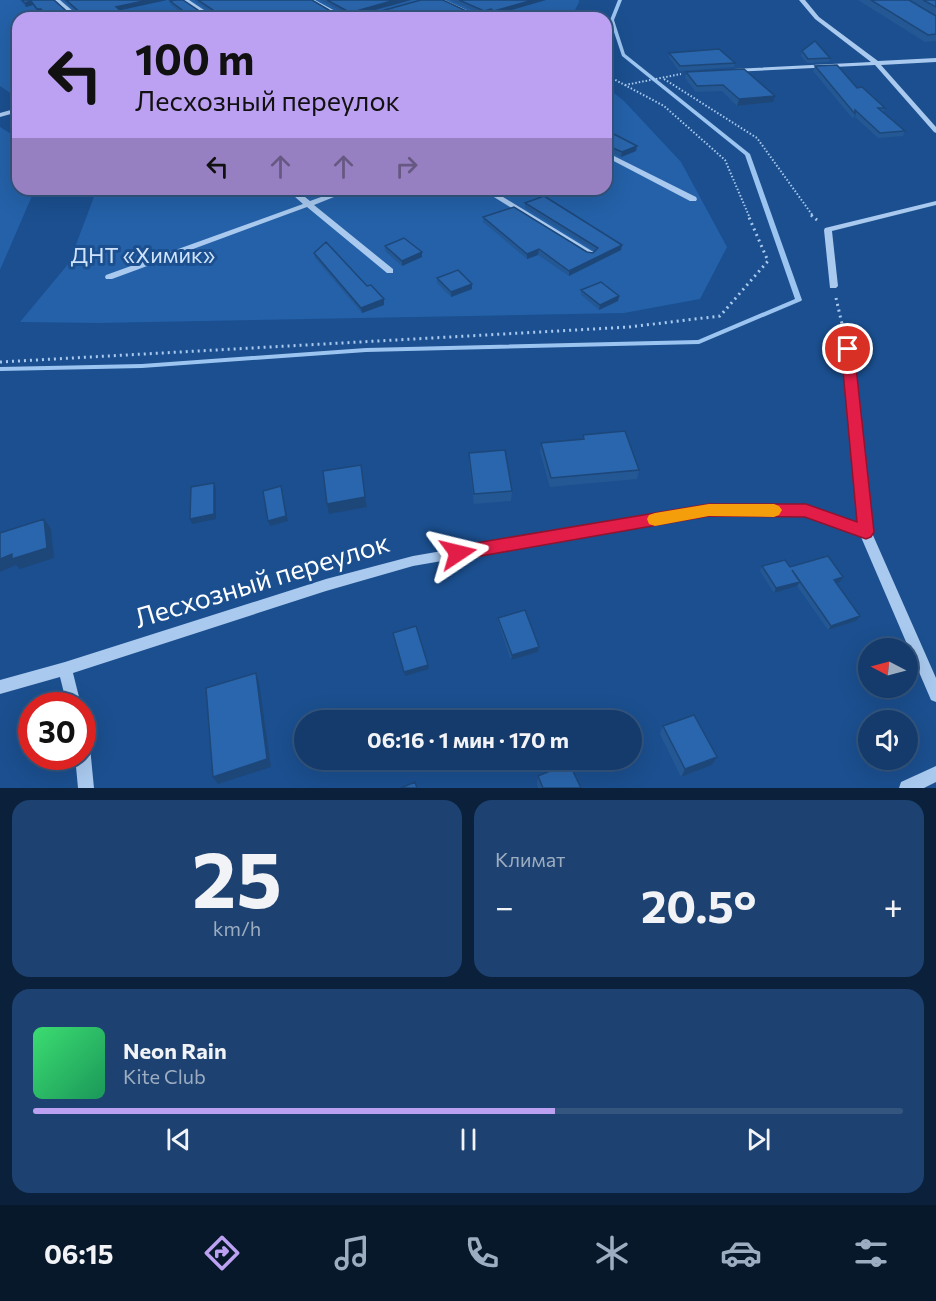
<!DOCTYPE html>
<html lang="ru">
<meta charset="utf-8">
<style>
:root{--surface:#143b6b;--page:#1d4271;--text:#f1f3f6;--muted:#9dadc1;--line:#33557e;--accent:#bca0f2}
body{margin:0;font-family:Commissioner,sans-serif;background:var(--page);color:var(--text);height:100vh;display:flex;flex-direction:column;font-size:22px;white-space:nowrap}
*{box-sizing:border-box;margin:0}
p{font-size:20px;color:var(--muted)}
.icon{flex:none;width:33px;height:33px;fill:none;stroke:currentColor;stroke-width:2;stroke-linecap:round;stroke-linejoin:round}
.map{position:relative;height:788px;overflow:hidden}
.sheet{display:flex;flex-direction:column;gap:12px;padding:12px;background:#0b203b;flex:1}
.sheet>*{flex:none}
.hud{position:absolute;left:12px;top:12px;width:600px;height:183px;border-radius:18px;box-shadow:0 6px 24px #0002,0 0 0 2px var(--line);background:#bca0f2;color:#111;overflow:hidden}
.needle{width:39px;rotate:276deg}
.fabs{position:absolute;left:858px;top:638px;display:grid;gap:12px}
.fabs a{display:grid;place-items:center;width:60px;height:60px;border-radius:50%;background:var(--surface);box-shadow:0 6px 24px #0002,0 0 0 2px var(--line);font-size:30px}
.speed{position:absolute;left:18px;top:692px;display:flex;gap:12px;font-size:30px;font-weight:700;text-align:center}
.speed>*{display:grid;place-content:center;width:78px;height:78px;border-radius:50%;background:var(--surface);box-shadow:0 6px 24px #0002,0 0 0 2px var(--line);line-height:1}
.speed .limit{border:9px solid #d22;background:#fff;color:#111}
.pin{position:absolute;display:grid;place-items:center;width:51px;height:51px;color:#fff;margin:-26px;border:3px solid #fff;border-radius:50%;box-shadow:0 2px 6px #0007}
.me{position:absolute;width:66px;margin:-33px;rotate:80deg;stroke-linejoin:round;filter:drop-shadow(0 0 4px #0008)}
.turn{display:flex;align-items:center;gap:21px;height:126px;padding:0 24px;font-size:27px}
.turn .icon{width:78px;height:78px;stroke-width:2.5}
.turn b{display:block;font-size:42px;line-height:51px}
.lanes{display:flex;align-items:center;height:57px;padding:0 24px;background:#0003;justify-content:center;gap:30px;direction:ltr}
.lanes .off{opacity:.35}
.big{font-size:45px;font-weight:700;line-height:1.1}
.sheet .widget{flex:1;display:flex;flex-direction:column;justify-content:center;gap:9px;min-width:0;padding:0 21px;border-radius:18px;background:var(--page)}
.sheet .dial{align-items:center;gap:0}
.dial b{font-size:78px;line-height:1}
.song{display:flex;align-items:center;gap:18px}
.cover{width:72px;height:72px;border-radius:9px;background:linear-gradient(135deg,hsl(140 70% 55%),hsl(150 70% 35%))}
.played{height:6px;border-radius:3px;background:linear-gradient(90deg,var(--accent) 60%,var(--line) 60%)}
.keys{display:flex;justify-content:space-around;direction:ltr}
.heat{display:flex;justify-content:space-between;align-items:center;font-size:33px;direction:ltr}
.sheet .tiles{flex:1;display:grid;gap:12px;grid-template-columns:1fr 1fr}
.widget:last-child{grid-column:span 2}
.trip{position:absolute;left:294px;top:710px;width:348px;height:60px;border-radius:30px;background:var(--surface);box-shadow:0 6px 24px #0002,0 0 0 2px var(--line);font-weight:700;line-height:60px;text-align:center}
.dock{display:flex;height:96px;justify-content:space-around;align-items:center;background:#08182b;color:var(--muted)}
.dock .icon{width:42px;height:42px}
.dock .current{color:var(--accent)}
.dock b{font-size:27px;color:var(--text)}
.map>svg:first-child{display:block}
</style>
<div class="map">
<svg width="936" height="788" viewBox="0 0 936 788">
<rect width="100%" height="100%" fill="#1b4f8f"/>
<path fill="#2461a8" d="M 0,0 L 579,0 L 579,2 L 571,18 L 18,18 L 18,98 L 0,86 Z
M 606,87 L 624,101 L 681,162 L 727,247 L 700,299 L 624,313 L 99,323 L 20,322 L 69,263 L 97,189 L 606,189 Z
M 0,127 L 18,138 L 18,189 L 35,189 L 0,270 Z"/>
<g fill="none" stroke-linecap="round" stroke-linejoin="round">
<path fill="#9cc4f0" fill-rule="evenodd" d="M 618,0 L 622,0 L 614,20 L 625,54 L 750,154 L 802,300 L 801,301 L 699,344 L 366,352 L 142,368 L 0,371 L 0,367 L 142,364 L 366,348 L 698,340 L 795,299 L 745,155 L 622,56 L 610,20 Z"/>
<path stroke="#a9c9ee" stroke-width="2" stroke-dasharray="1.5 2" stroke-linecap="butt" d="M 606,75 L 664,106 L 725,160 L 749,216
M 664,79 L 757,138 L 813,216
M 625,85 L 681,74"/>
<path stroke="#a9c9ee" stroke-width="3" stroke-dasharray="2 4" stroke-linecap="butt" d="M 811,215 L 817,220
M 836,298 L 845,337
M 0,362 L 629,327 L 720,316 L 768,261 L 748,215"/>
<path fill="#a9c9ee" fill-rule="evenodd" d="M 54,0 L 60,0 L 81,18 L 75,18 Z
M 182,0 L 189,0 L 216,18 L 209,18 Z
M 308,0 L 315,0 L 348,18 L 341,18 Z
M 438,0 L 445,0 L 484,18 L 477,18 Z
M 799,0 L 805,0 L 819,17 L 878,61 L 936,58 L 936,62 L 881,65 L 936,127 L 936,133 L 934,132 L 875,65 L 731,72 L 731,70 L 733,69 L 871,62 L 815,19 Z
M 18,108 L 18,112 L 0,117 L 0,113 Z
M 606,152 L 696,197 L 697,199 L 696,201 L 690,201 L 606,157 Z
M 286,189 L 295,189 L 310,201 L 343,189 L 354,189 L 314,205 L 393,269 L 393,273 L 387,273 L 307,207 L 112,279 L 106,279 L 105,277 L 106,275 L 303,204 Z
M 481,189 L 490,189 L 595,253 L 591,256 L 588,255 Z
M 936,201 L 936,205 L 832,231 L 838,286 L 836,288 L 830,288 L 824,230 L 825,228 Z
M 847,346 L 852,349 L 872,533 L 936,678 L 936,702 L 931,700 L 861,537 L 805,515 L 709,515 L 413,566 L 326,591 L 73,673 L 81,705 L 67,705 L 60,677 L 0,694 L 0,680 L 65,662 L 326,579 L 413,556 L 709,505 L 806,505 L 859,525 L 842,349 Z
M 82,740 L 87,742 L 90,747 L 94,788 L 78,788 L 75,756 L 82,756 Z
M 936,766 L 936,782 L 924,788 L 899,788 L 901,782 Z"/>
</g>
<path fill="#245895" d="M 20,0 L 54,0 L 72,16 L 80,16 L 80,15 L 63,0 L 167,0 L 120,10 L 130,18 L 46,18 L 42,13 L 38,13 L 33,5 L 26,7 Z
M 194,0 L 312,0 L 339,16 L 348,15 L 320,0 L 411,0 L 357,15 L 363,16 L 473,18 L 188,18 L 171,5 L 170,1 L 207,16 L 215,16 L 215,15 Z
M 450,0 L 546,0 L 494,15 L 491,13 L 484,15 Z
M 858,0 L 909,0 L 936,16 L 936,41 L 925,42 Z
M 909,0 L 936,0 L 936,15 Z
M 802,51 L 830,58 L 829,62 L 807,63 L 801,56 Z
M 669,53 L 735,63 L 734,67 L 679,71 L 669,57 Z
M 815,66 L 857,88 L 885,108 L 883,112 L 905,131 L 903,136 L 878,138 L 854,116 L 853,119 L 813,71 Z
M 686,72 L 773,102 L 737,106 L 722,91 L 696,92 L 685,78 Z
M 606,130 L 637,146 L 636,151 L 621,157 L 606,150 Z
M 525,203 L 621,250 L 569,276 L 538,255 L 527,259 L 483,222 L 483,217 L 587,252 L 593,253 L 595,251 L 525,208 Z
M 385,246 L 422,257 L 402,266 L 385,251 Z
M 314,253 L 384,299 L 384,305 L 362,313 L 315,258 Z
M 437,278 L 472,284 L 472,289 L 451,297 L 437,283 Z
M 581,290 L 619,296 L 618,301 L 599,310 L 581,295 Z
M 583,435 L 639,470 L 637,479 L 550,487 L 540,452 L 541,443 L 582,439 Z
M 469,453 L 512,491 L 511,501 L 474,504 L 469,463 Z
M 762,566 L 790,567 L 843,577 L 840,582 L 837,583 L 856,621 L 828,630 L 797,586 L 774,593 L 760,571 Z
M 498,618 L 539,647 L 538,652 L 511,660 L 498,622 Z
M 663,726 L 717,757 L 712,765 L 681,777 L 660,734 Z
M 538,776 L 581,788 L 538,788 L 537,784 Z"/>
<path fill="#1d4779" d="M 148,0 L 167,0 L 117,11 L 116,7 Z
M 395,0 L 411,0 L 353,16 L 351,14 L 353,12 Z
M 533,0 L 546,0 L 494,15 L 494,11 Z
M 31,1 L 33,5 L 26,7 L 25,3 Z
M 37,9 L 41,9 L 42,13 L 38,13 Z
M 491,9 L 491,13 L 484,15 L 484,11 Z
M 473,14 L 473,18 L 459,18 Z
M 775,96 L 773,102 L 737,106 L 739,99 Z
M 637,146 L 636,151 L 621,157 L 622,152 Z
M 611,157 L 610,162 L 606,164 L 606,159 Z
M 622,245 L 621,250 L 569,276 L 569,271 Z
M 539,249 L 538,255 L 527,259 L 527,254 Z
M 422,252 L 422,257 L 402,266 L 402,261 Z
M 472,284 L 472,289 L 451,297 L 451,292 Z
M 619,296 L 618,301 L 599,310 L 600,305 Z
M 384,299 L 384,305 L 362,313 L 361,308 Z
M 214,483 L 216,488 L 216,519 L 192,524 L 190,519 Z
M 282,491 L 288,521 L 270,526 L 268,521 Z
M 365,497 L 367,507 L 329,514 L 327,504 Z
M 44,519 L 51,529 L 54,558 L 20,569 L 16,565 L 0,572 L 0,559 Z
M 843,577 L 840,582 L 831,585 L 834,580 Z
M 800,582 L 797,586 L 774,593 L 776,588 Z
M 860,616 L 856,621 L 828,630 L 831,626 Z
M 539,647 L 538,652 L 511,660 L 512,655 Z
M 428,665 L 429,669 L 405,676 L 404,672 Z
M 256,673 L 259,682 L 271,767 L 218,784 L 213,777 Z
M 717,757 L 712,765 L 681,777 L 685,769 Z"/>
<path fill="#2a66ad" stroke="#1d4779" stroke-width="1.5" d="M 22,0 L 54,0 L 72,16 L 80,16 L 82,14 L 66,0 L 148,0 L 116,7 L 130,18 L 47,18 L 41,9 L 37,9 L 31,1 L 25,3 Z
M 176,0 L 183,0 L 207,16 L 215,16 L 216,12 L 198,0 L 312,0 L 339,16 L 349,15 L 349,12 L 327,0 L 395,0 L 353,12 L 351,14 L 363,16 L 421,0 L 443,0 L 473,14 L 459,18 L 193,18 L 170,1 Z
M 459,0 L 533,0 L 494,11 L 491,9 L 484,11 Z
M 871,0 L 909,0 L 936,16 L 936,34 L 928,35 Z
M 923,0 L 936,0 L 936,7 Z
M 815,41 L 830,58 L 808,59 L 802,51 Z
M 719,49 L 735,63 L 680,66 L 669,53 Z
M 837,65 L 857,88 L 862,87 L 885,108 L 878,108 L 905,131 L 880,133 L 855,110 L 855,114 L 815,66 Z
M 744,69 L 775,96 L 739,99 L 723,85 L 697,86 L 686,72 Z
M 606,130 L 637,146 L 622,152 L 606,145 L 606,146 Z
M 606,153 L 611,157 L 606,159 Z
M 544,196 L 622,245 L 569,271 L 539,249 L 527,254 L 483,217 L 514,207 L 587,252 L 593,253 L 598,248 L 525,203 Z
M 404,238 L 422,252 L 402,261 L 385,246 Z
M 326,242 L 367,286 L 371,285 L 384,299 L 361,308 L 314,253 Z
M 458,270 L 472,284 L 451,292 L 437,278 Z
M 601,282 L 619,296 L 600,305 L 581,290 Z
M 625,431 L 639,470 L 551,478 L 541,443 L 584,439 L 583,435 Z
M 505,450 L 512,491 L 474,494 L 469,453 Z
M 361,465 L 365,497 L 327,504 L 323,471 Z
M 214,483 L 214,514 L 190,519 L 191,487 Z
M 281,486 L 286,516 L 268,521 L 263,491 Z
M 44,519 L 47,548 L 12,559 L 12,554 L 0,559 L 0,533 Z
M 828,556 L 843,577 L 834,580 L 860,616 L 831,626 L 792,570 L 800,582 L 776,588 L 762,566 L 785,560 L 790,567 Z
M 525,610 L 539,647 L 512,655 L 498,618 Z
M 416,626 L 428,665 L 404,672 L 393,633 Z
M 256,673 L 267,759 L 213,777 L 206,688 Z
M 694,715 L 717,757 L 685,769 L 663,726 Z
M 569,763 L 581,788 L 543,788 L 538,776 Z
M 415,782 L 417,788 L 401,788 Z"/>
<path fill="#e11d48" stroke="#92132f" stroke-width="1.5" d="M 848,345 L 854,349 L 874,532 L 871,537 L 866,539 L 805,517 L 709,516 L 458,560 L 452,558 L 450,553 L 452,548 L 458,546 L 709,504 L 806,504 L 857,522 L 841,349 Z"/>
<path fill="#f59e0b" d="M 709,504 L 774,504 L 779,506 L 782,510 L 779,515 L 774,517 L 709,516 L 655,526 L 649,524 L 647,519 L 649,515 L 655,513 Z"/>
<g text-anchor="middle" stroke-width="6" stroke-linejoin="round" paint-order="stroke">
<g font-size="22" fill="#cfe3fa" stroke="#1b4f8f">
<text x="143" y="263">ДНТ «Химик»</text>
</g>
<g font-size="27" fill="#fff" stroke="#1b4f8f">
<text transform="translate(262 581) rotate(-17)" y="9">Лесхозный переулок</text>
</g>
</g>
</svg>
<div class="fabs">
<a><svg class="needle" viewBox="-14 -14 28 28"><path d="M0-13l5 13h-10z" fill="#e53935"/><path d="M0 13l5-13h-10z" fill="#9dadc1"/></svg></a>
<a><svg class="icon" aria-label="sound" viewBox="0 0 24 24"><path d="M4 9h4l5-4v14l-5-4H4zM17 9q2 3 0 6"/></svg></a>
</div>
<div class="speed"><div class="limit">30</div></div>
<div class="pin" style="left:848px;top:349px;background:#d93025"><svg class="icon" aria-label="arrive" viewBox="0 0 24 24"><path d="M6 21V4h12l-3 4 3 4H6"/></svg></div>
<svg class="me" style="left:458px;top:553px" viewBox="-20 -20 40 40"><path d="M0-17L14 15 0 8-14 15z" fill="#e11d48" stroke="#fff" stroke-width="4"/></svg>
<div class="trip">06:16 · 1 мин · 170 m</div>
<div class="hud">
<div class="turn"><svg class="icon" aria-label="left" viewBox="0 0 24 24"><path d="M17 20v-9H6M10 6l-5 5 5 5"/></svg><div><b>100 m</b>Лесхозный переулок</div></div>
<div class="lanes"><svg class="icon" aria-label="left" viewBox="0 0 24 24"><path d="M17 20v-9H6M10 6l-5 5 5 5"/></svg><svg class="icon off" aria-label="ahead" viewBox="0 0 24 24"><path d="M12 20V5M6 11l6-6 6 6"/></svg><svg class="icon off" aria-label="ahead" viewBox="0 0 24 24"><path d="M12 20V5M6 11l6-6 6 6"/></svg><svg class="icon off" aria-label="right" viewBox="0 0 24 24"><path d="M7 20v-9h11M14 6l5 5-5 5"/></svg></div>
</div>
</div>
<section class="sheet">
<div class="tiles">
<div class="widget dial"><b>25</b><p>km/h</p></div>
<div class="widget"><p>Климат</p>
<div class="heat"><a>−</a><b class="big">20.5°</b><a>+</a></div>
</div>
<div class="widget">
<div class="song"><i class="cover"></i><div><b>Neon Rain</b><p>Kite Club</p></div></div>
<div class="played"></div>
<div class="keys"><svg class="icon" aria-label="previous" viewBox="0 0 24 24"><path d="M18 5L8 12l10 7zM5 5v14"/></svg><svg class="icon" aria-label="pause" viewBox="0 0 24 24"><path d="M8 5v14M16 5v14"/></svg><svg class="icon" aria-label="next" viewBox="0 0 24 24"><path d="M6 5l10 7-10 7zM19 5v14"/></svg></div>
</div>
</div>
</section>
<nav class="dock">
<b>06:15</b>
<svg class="icon current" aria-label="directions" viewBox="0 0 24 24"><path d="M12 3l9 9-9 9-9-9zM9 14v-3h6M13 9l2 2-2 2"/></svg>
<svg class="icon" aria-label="music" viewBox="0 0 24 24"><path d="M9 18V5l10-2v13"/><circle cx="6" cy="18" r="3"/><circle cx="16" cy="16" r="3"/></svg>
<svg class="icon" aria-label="phone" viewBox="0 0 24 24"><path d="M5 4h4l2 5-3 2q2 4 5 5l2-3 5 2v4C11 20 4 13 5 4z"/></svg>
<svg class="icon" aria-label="climate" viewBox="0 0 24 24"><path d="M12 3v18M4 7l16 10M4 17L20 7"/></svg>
<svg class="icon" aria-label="car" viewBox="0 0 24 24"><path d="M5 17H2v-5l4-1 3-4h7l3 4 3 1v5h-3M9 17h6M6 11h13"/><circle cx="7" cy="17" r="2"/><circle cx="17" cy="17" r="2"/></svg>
<svg class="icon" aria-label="filters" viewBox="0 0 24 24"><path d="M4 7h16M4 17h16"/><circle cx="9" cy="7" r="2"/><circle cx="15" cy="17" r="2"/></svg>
</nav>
